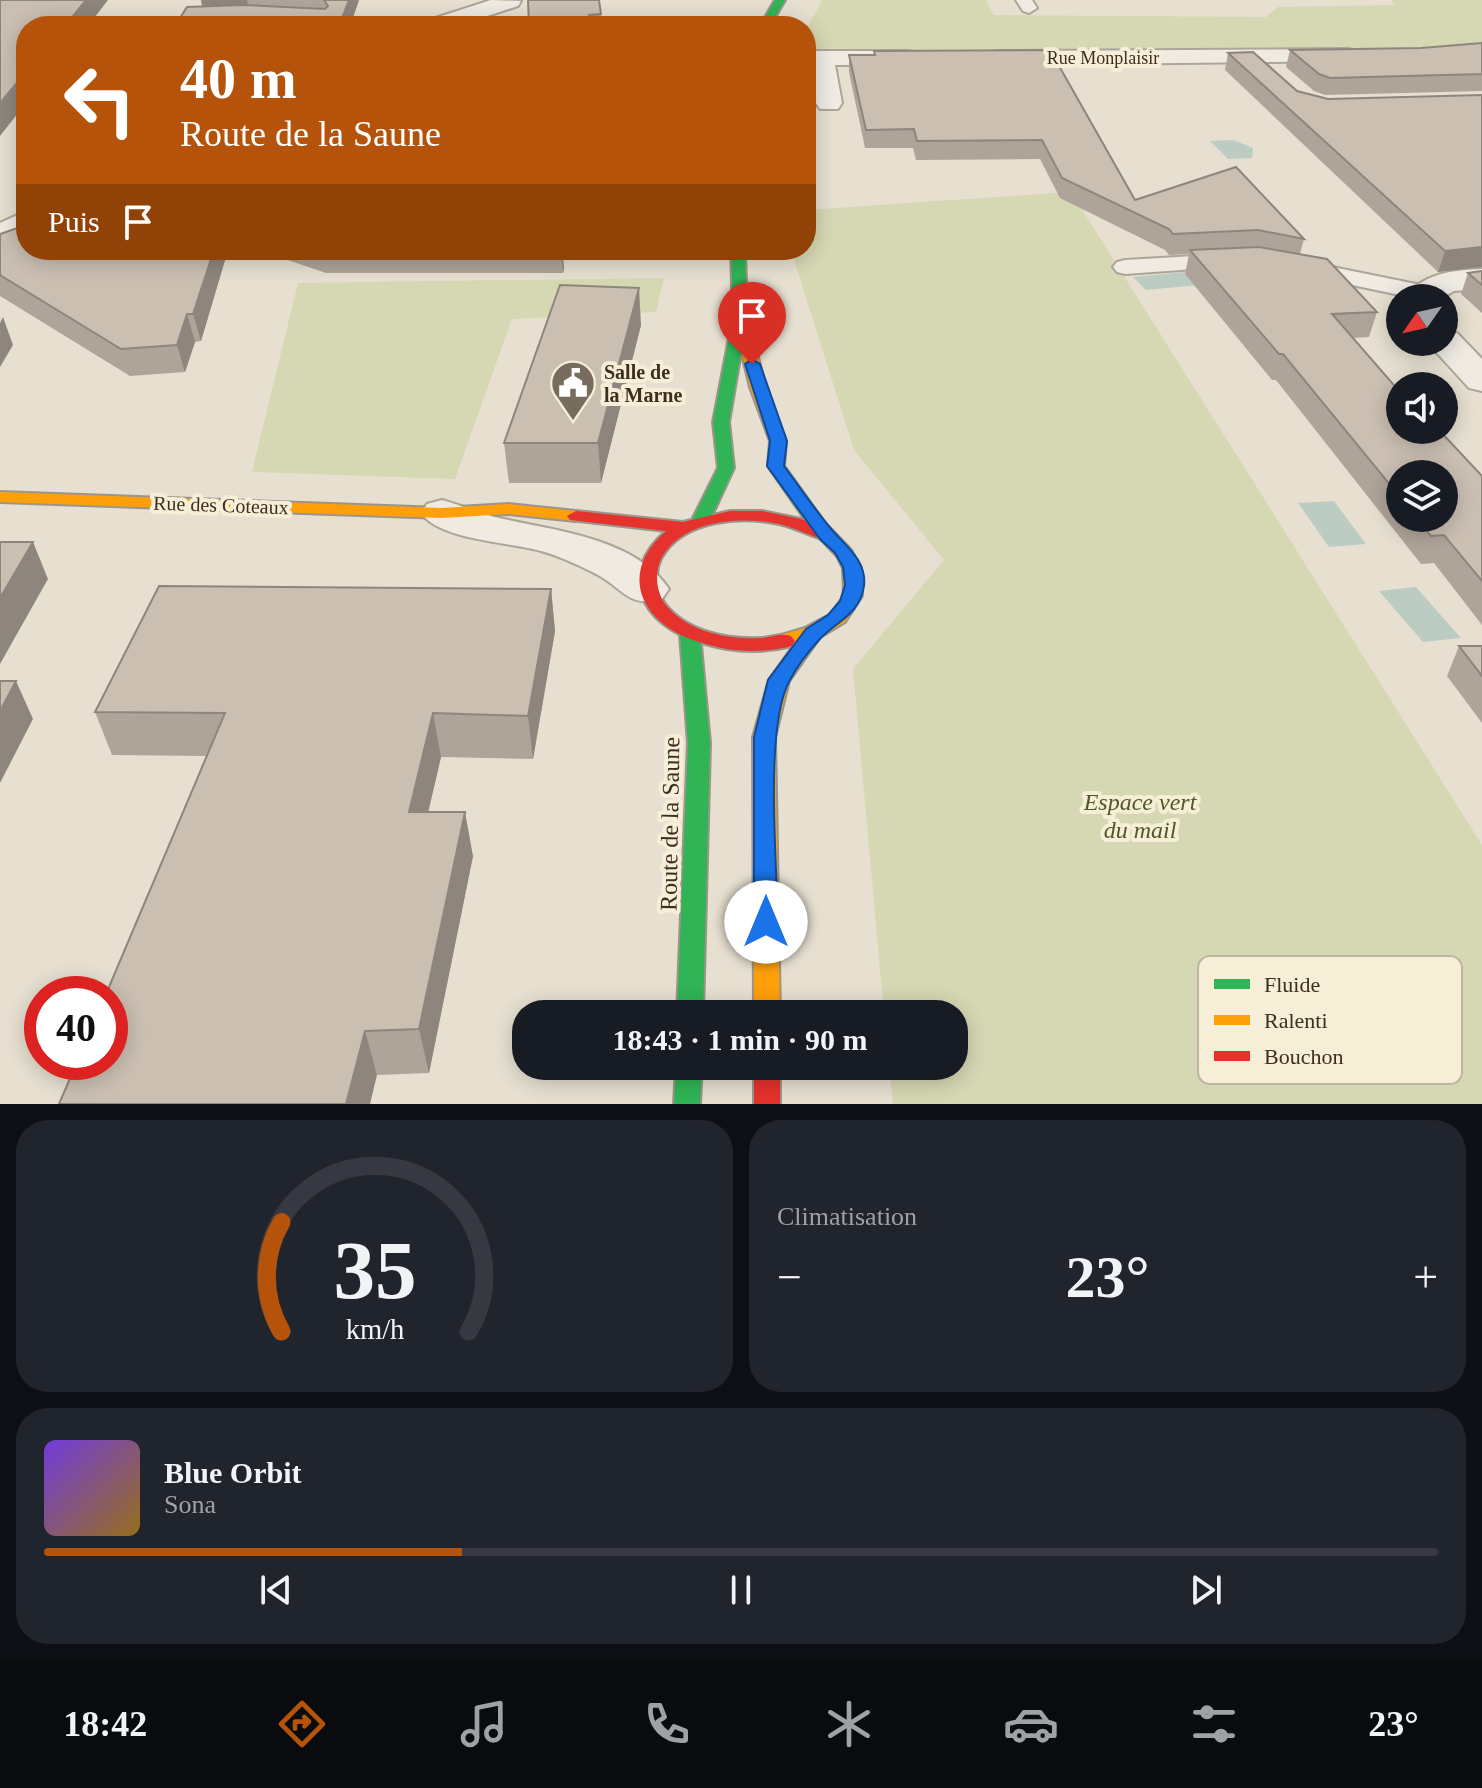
<!DOCTYPE html>
<html lang="fr">
<meta charset="utf-8">
<style>
:root{--surface:#171b24;--page:#20242c;--text:#f1f3f6;--muted:#9ea1a6;--line:#363941;--accent:#b45309}
body{margin:0;font-family:"Times New Roman",serif;background:var(--page);color:var(--text);height:100vh;display:flex;flex-direction:column;font-size:30px;white-space:nowrap}
*{box-sizing:border-box;margin:0}
p{font-size:26px;color:var(--muted)}
.icon{flex:none;width:44px;height:44px;fill:none;stroke:currentColor;stroke-width:2;stroke-linecap:round;stroke-linejoin:round}
.map{position:relative;height:1104px;overflow:hidden}
.details{display:flex;flex-direction:column;gap:16px;padding:16px;background:#0d0f14;flex:1}
.details>*{flex:none}
.banner{position:absolute;left:16px;top:16px;width:800px;height:244px;border-radius:32px;box-shadow:0 4px 20px #0003;background:#b45309;color:#fff;overflow:hidden}
.needle{width:52px;rotate:236deg}
.tools{position:absolute;left:1386px;top:284px;display:grid;gap:16px}
.tools a{display:grid;place-items:center;width:72px;height:72px;border-radius:50%;background:var(--surface);box-shadow:0 4px 20px #0003;font-size:40px}
.speed{position:absolute;left:24px;top:976px;display:flex;gap:16px;font-size:40px;font-weight:700;text-align:center}
.speed>*{display:grid;place-content:center;width:104px;height:104px;border-radius:50%;background:var(--surface);box-shadow:0 4px 20px #0003;line-height:1}
.speed .limit{border:12px solid #d22;background:#fff;color:#111}
.pin{position:absolute;display:grid;place-items:center;width:68px;height:68px;color:#fff;margin:-82px -34px;border-radius:50% 50% 50% 0;rotate:-45deg;box-shadow:0 0 8px #0007}
.pin .icon{rotate:45deg}
.me{position:absolute;width:88px;margin:-44px;rotate:0deg;stroke-linejoin:round;filter:drop-shadow(0 0 6px #0008)}
.turn{display:flex;align-items:center;gap:28px;height:168px;padding:0 32px;font-size:36px}
.turn .icon{width:104px;height:104px;stroke-width:2.5}
.turn b{display:block;font-size:56px;line-height:68px}
.then{display:flex;align-items:center;height:76px;padding:0 32px;background:#0003;gap:16px;font-size:30px}
.big{font-size:60px;font-weight:700;line-height:1.1}
.details .tile{flex:1;display:flex;flex-direction:column;justify-content:center;gap:12px;min-width:0;padding:0 28px;border-radius:32px;background:var(--page)}
.details .dial{align-items:center;gap:0}
.dial svg{height:208px;overflow:visible;fill:none;stroke:var(--line);stroke-width:7;stroke-linecap:round;text-anchor:middle}
.dial text{fill:var(--text);stroke:none}
.song{display:flex;align-items:center;gap:24px}
.cover{width:96px;height:96px;border-radius:12px;background:linear-gradient(135deg,hsl(260 70% 55%),hsl(40 70% 35%))}
.played{height:8px;border-radius:4px;background:linear-gradient(90deg,var(--accent) 30%,var(--line) 30%)}
.keys{display:flex;justify-content:space-around;direction:ltr}
.heat{display:flex;justify-content:space-between;align-items:center;font-size:44px;direction:ltr}
.details .tiles{flex:1;display:grid;gap:16px;grid-template-columns:1fr 1fr}
.tile:last-child{grid-column:span 2}
.trip{position:absolute;left:512px;top:1000px;width:456px;height:80px;border-radius:32px;background:var(--surface);box-shadow:0 4px 20px #0003;font-weight:700;line-height:80px;text-align:center}
.tab-bar{display:flex;height:128px;justify-content:space-around;align-items:center;background:#090b0e;color:var(--muted)}
.tab-bar .icon{width:56px;height:56px}
.tab-bar .selected{color:var(--accent)}
.tab-bar b{font-size:36px;color:var(--text)}
.map>svg:first-child{display:block}
</style>
<div class="map">
<svg width="1482" height="1104" viewBox="0 0 1482 1104">
<rect width="100%" height="100%" fill="#e7e0d1"/>
<path fill="#d6d7b3" d="M 822,0 L 986,0 L 994,15 L 1266,17 L 1278,7 L 1396,5 L 1391,0 L 1482,0 L 1482,46 L 1423,50 L 806,51 L 806,30 Z
M 1071,192 L 1482,845 L 1482,1104 L 893,1104 L 889,1066 L 954,1066 L 954,1014 L 884,1014 L 853,669 L 944,560 L 854,450 L 791,250 L 806,250 L 806,210 Z
M 664,278 L 656,312 L 512,319 L 455,479 L 252,472 L 298,283 Z"/>
<path fill="#bcccc2" d="M 1233,140 L 1253,148 L 1252,158 L 1228,159 L 1210,141 Z
M 1186,272 L 1199,285 L 1146,290 L 1133,277 Z
M 1334,501 L 1366,544 L 1329,547 L 1298,503 Z
M 1415,587 L 1416,587 L 1461,638 L 1423,642 L 1379,591 Z"/>
<g fill="none" stroke-linecap="round" stroke-linejoin="round">
<g stroke="#ada599" stroke-width="4">
<path id="lane" d="M 1016,0 L 1032,0 L 1037,8 L 1029,13 L 1023,11 Z
M 1229,254 L 1237,256 L 1241,261 L 1237,266 L 1125,274 L 1117,272 L 1113,267 L 1117,262 L 1125,260 Z
M 1303,261 L 1426,286 L 1435,288 L 1438,293 L 1435,298 L 1414,298 L 1295,273 L 1291,268 L 1295,263 Z"/>
</g>
<g stroke="#ada599" stroke-width="4">
<path id="street" d="M 491,0 L 521,1 L 518,6 L 457,26 L 422,26 L 426,21 Z
M 1348,49 L 1357,51 L 1360,56 L 1357,61 L 997,65 L 988,63 L 985,58 L 988,53 L 997,51 Z
M 806,51 L 908,51 L 917,53 L 920,58 L 917,63 L 908,65 L 835,65 L 842,103 L 838,109 L 820,109 L 816,103 L 810,65 L 806,65 Z
M 26,211 L 26,233 L 0,245 L 0,223 Z
M 1482,269 L 1482,289 L 1454,291 L 1442,298 L 1405,298 C 1423,273 1453,270 1482,269 Z
M 1444,330 L 1457,333 L 1482,359 L 1482,391 L 1469,388 L 1427,342 L 1444,342 Z
M 442,500 C 460,505 477,512 495,517 C 550,530 635,537 669,589 L 662,599 C 628,608 624,589 598,575 C 581,566 559,556 541,551 C 510,542 439,540 421,513 L 427,504 Z"/>
</g>
<g stroke="#9c958a" stroke-width="4">
<path id="fast" d="M 775,0 L 785,0 L 770,26 L 760,26 Z
M 731,250 L 745,250 L 747,317 L 729,422 L 734,468 L 709,522 L 700,527 L 691,522 L 718,468 L 713,422 L 733,317 Z
M 690,628 L 700,634 L 710,743 L 703,1014 L 677,1014 L 688,743 L 680,634 Z
M 676,1066 L 702,1066 L 700,1104 L 674,1104 Z"/>
</g>
<g stroke="#9c958a" stroke-width="4">
<path id="slow" d="M 740,313 L 747,317 L 766,387 L 786,441 L 784,466 L 825,523 L 851,550 L 861,568 L 862,596 L 845,622 L 820,637 L 789,681 L 775,737 L 780,1014 L 754,1014 L 753,737 L 769,680 L 794,645 L 785,647 L 775,641 L 778,636 L 805,628 L 831,614 L 844,596 L 843,568 L 837,556 L 813,531 L 768,466 L 770,441 L 750,387 L 733,317 Z
M 0,492 L 442,508 L 508,504 L 576,511 L 585,516 L 576,521 L 508,514 L 442,518 L 0,502 Z"/>
</g>
<g stroke="#9c958a" stroke-width="4">
<path id="jam" d="M 576,511 L 683,522 L 730,511 L 762,511 L 801,519 L 832,531 L 835,535 L 826,540 C 810,536 796,528 779,524 C 742,516 684,519 662,557 C 654,571 656,591 665,604 C 687,632 728,640 761,638 C 769,638 777,634 785,635 C 792,635 791,637 795,641 L 792,646 C 761,654 729,652 699,642 C 642,625 616,574 666,531 L 570,520 L 567,516 Z
M 754,1066 L 780,1066 L 780,1104 L 754,1104 Z"/>
</g>
<use href="#lane" fill="#efebe3" fill-rule="evenodd"/>
<use href="#street" fill="#efebe3" fill-rule="evenodd"/>
<use href="#fast" fill="#30b455" fill-rule="evenodd"/>
<use href="#slow" fill="#ff9f0a" fill-rule="evenodd"/>
<use href="#jam" fill="#e5322d" fill-rule="evenodd"/>
</g>
<path fill="#afa499" fill-rule="evenodd" d="M 201,0 L 359,0 L 350,26 L 175,26 L 202,7 Z
M 528,0 L 601,14 L 601,26 L 529,26 Z
M 1482,43 L 1482,91 L 1325,95 L 1314,91 L 1286,67 L 1290,50 L 1421,48 Z
M 1050,50 L 1135,200 L 1304,239 L 1300,254 L 1377,312 L 1369,337 L 1353,338 L 1400,430 L 1482,476 L 1482,625 L 1434,563 L 1421,564 L 1276,380 L 1272,380 L 1185,274 L 1189,254 L 1169,255 L 1165,250 L 1060,198 L 1040,159 L 916,160 L 913,148 L 865,148 L 849,72 L 849,55 L 874,55 L 874,51 ZM 1400,474 L 1444,518 L 1400,518 Z
M 1228,53 L 1297,91 L 1328,99 L 1482,267 L 1438,272 L 1225,70 Z
M 0,234 L 26,250 L 228,250 L 201,341 L 195,342 L 185,372 L 130,376 L 0,296 Z
M 258,250 L 562,250 L 564,268 L 563,273 L 326,273 Z
M 1482,271 L 1482,313 L 1461,294 L 1468,273 Z
M 641,325 L 601,483 L 509,483 L 504,443 Z
M 551,589 L 555,631 L 533,759 L 441,757 L 428,812 L 473,856 L 429,1073 L 377,1075 L 206,756 L 112,755 L 95,712 Z
M 1459,646 L 1482,646 L 1482,723 L 1447,676 Z"/>
<path fill="#8e867d" d="M 86,0 L 108,0 L 88,26 L 65,26 Z
M 201,0 L 247,0 L 248,5 L 203,8 Z
M 349,0 L 359,0 L 350,26 L 318,26 Z
M 26,72 L 26,103 L 0,136 L 0,103 Z
M 1482,247 L 1482,267 L 1438,272 L 1445,251 Z
M 214,250 L 228,250 L 201,341 L 193,314 Z
M 561,250 L 562,250 L 564,268 L 563,273 Z
M 639,288 L 641,325 L 601,483 L 598,443 Z
M 187,314 L 195,342 L 185,372 L 177,345 Z
M 3,317 L 13,345 L 0,367 L 0,323 Z
M 33,542 L 48,579 L 0,664 L 0,598 Z
M 551,589 L 555,631 L 533,759 L 528,716 Z
M 16,681 L 33,719 L 0,783 L 0,711 Z
M 433,713 L 441,757 L 418,856 L 409,812 Z
M 465,812 L 473,856 L 429,1073 L 419,1029 Z
M 365,1031 L 377,1075 L 370,1104 L 346,1104 Z"/>
<path fill="#cbbfb2" stroke="#8e867d" stroke-width="2" d="M 0,0 L 86,0 L 65,26 L 26,26 L 26,72 L 0,103 Z
M 324,0 L 349,0 L 342,18 L 318,26 L 175,26 L 187,7 L 244,5 L 325,9 L 328,6 Z
M 528,0 L 599,0 L 601,14 L 589,15 L 592,26 L 529,26 Z
M 1482,43 L 1482,74 L 1330,78 L 1319,74 L 1290,50 L 1421,48 Z
M 1050,50 L 1135,200 L 1236,167 L 1304,239 L 1258,230 L 1173,234 L 1169,229 L 1062,178 L 1042,140 L 917,141 L 914,129 L 866,130 L 849,55 L 875,55 L 874,51 Z
M 1253,52 L 1297,91 L 1328,99 L 1482,95 L 1482,247 L 1445,251 L 1228,53 Z
M 26,225 L 26,250 L 214,250 L 193,314 L 187,314 L 177,345 L 121,349 L 0,275 L 0,234 Z
M 1259,247 L 1327,259 L 1377,312 L 1332,314 L 1400,392 L 1400,430 L 1439,430 L 1482,476 L 1482,581 L 1444,535 L 1431,536 L 1417,518 L 1444,518 L 1444,474 L 1400,474 L 1400,497 L 1283,354 L 1279,354 L 1190,250 Z
M 1482,271 L 1482,285 L 1468,273 Z
M 560,285 L 639,288 L 598,443 L 504,443 Z
M 0,542 L 33,542 L 0,598 Z
M 159,586 L 551,589 L 528,716 L 433,713 L 409,812 L 465,812 L 419,1029 L 365,1031 L 346,1104 L 59,1104 L 77,1062 L 110,1062 L 110,994 L 106,994 L 225,713 L 95,712 Z
M 1459,646 L 1482,646 L 1482,676 Z
M 0,681 L 16,681 L 0,711 Z"/>
<path fill="#1a73e8" stroke="#114b97" stroke-width="2" d="M 752,359 L 760,364 L 787,441 L 784,466 C 800,487 815,510 832,530 C 846,546 867,561 864,586 C 860,615 835,622 819,640 C 809,651 797,666 790,680 C 764,725 777,865 778,922 L 774,929 L 766,932 L 757,929 L 754,922 L 754,737 L 768,680 L 806,629 L 828,615 L 840,601 L 845,585 L 843,567 L 835,553 L 820,539 L 767,466 L 770,441 L 745,364 Z"/>
<defs>
<g id="civic-pin" transform="scale(2.3)"><path d="M0 17L-7.5 6A9.5 9.5 0 1 1 7.5 6Z" fill="#786c5e" stroke="#f7eed8"/><path d="M-.6-6.5H3V-4.5H.6V-3L4-1V1h2V6H-6V1h2V-1L-.6-3ZM-1.2 2.5V6h2.4V2.5Z" fill="#fff"/></g>
</defs>
<g fill-rule="evenodd">
<use href="#civic-pin" x="573" y="383"/>
</g>
<g text-anchor="middle" stroke-width="8" stroke-linejoin="round" paint-order="stroke">
<g font-size="18" fill="#3d2e20" stroke="#f7eed8">
<text x="1103" y="64">Rue Monplaisir</text>
</g>
<g font-size="20" font-weight="bold" fill="#3d2e20" stroke="#f7eed8" text-anchor="start">
<text x="604" y="379">Salle de<tspan x="604" dy="23">la Marne</tspan></text>
</g>
<g font-size="20" fill="#3d2e20" stroke="#f7eed8">
<text transform="translate(221 505) rotate(2)" y="7">Rue des Coteaux</text>
</g>
<g font-size="24" font-style="italic" fill="#4d5a26" stroke="#f7eed8">
<text x="1140" y="810">Espace vert<tspan x="1140" dy="28">du mail</tspan></text>
</g>
<g font-size="24" fill="#3d2e20" stroke="#f7eed8">
<text transform="translate(670 824) rotate(-89)" y="8">Route de la Saune</text>
</g>
</g>
<rect x="1198" y="956" width="264" height="128" rx="12" fill="#f7eed8" stroke="#bfb4a1" stroke-width="2"/>
<rect x="1214" y="979" width="36" height="10" fill="#30b455"/>
<rect x="1214" y="1015" width="36" height="10" fill="#ff9f0a"/>
<rect x="1214" y="1051" width="36" height="10" fill="#e5322d"/>
<g font-size="22" fill="#3d2e20">
<text x="1264" y="992">Fluide</text>
<text x="1264" y="1028">Ralenti</text>
<text x="1264" y="1064">Bouchon</text>
</g>
</svg>
<div class="tools">
<a><svg class="needle" viewBox="-14 -14 28 28"><path d="M0-13l5 13h-10z" fill="#e53935"/><path d="M0 13l5-13h-10z" fill="#9ea1a6"/></svg></a>
<a><svg class="icon" aria-label="sound" viewBox="0 0 24 24"><path d="M4 9h4l5-4v14l-5-4H4zM17 9q2 3 0 6"/></svg></a>
<a><svg class="icon" aria-label="layers" viewBox="0 0 24 24"><path d="M12 4l9 5-9 5-9-5zM3 14l9 5 9-5"/></svg></a>
</div>
<div class="speed"><div class="limit">40</div></div>
<div class="pin" style="left:752px;top:364px;background:#d93025"><svg class="icon" aria-label="arrive" viewBox="0 0 24 24"><path d="M6 21V4h12l-3 4 3 4H6"/></svg></div>
<svg class="me" style="left:766px;top:922px" viewBox="-20 -20 40 40"><circle r="19" fill="#fff"/><path d="M0-13L10 11 0 6-10 11z" fill="#1a73e8"/></svg>
<div class="trip">18:43 · 1 min · 90 m</div>
<div class="banner">
<div class="turn"><svg class="icon" aria-label="left" viewBox="0 0 24 24"><path d="M17 20v-9H6M10 6l-5 5 5 5"/></svg><div><b>40 m</b>Route de la Saune</div></div>
<div class="then">Puis<svg class="icon" aria-label="arrive" viewBox="0 0 24 24"><path d="M6 21V4h12l-3 4 3 4H6"/></svg></div>
</div>
</div>
<section class="details">
<div class="tiles">
<div class="tile dial"><svg viewBox="0 0 100 80">
<path d="M14 69A42 42 0 1 1 86 69"/>
<path d="M14 69A42 42 0 0 1 14 27" stroke="#b45309"/>
<text x="50" y="56" font-size="32" font-weight="700">35</text>
<text x="50" y="72" font-size="11">km/h</text>
</svg></div>
<div class="tile"><p>Climatisation</p>
<div class="heat"><a>−</a><b class="big">23°</b><a>+</a></div>
</div>
<div class="tile">
<div class="song"><i class="cover"></i><div><b>Blue Orbit</b><p>Sona</p></div></div>
<div class="played"></div>
<div class="keys"><svg class="icon" aria-label="previous" viewBox="0 0 24 24"><path d="M18 5L8 12l10 7zM5 5v14"/></svg><svg class="icon" aria-label="pause" viewBox="0 0 24 24"><path d="M8 5v14M16 5v14"/></svg><svg class="icon" aria-label="next" viewBox="0 0 24 24"><path d="M6 5l10 7-10 7zM19 5v14"/></svg></div>
</div>
</div>
</section>
<nav class="tab-bar">
<b>18:42</b>
<svg class="icon selected" aria-label="directions" viewBox="0 0 24 24"><path d="M12 3l9 9-9 9-9-9zM9 14v-3h6M13 9l2 2-2 2"/></svg>
<svg class="icon" aria-label="music" viewBox="0 0 24 24"><path d="M9 18V5l10-2v13"/><circle cx="6" cy="18" r="3"/><circle cx="16" cy="16" r="3"/></svg>
<svg class="icon" aria-label="phone" viewBox="0 0 24 24"><path d="M5 4h4l2 5-3 2q2 4 5 5l2-3 5 2v4C11 20 4 13 5 4z"/></svg>
<svg class="icon" aria-label="climate" viewBox="0 0 24 24"><path d="M12 3v18M4 7l16 10M4 17L20 7"/></svg>
<svg class="icon" aria-label="car" viewBox="0 0 24 24"><path d="M5 17H2v-5l4-1 3-4h7l3 4 3 1v5h-3M9 17h6M6 11h13"/><circle cx="7" cy="17" r="2"/><circle cx="17" cy="17" r="2"/></svg>
<svg class="icon" aria-label="filters" viewBox="0 0 24 24"><path d="M4 7h16M4 17h16"/><circle cx="9" cy="7" r="2"/><circle cx="15" cy="17" r="2"/></svg>
<b>23°</b>
</nav>
